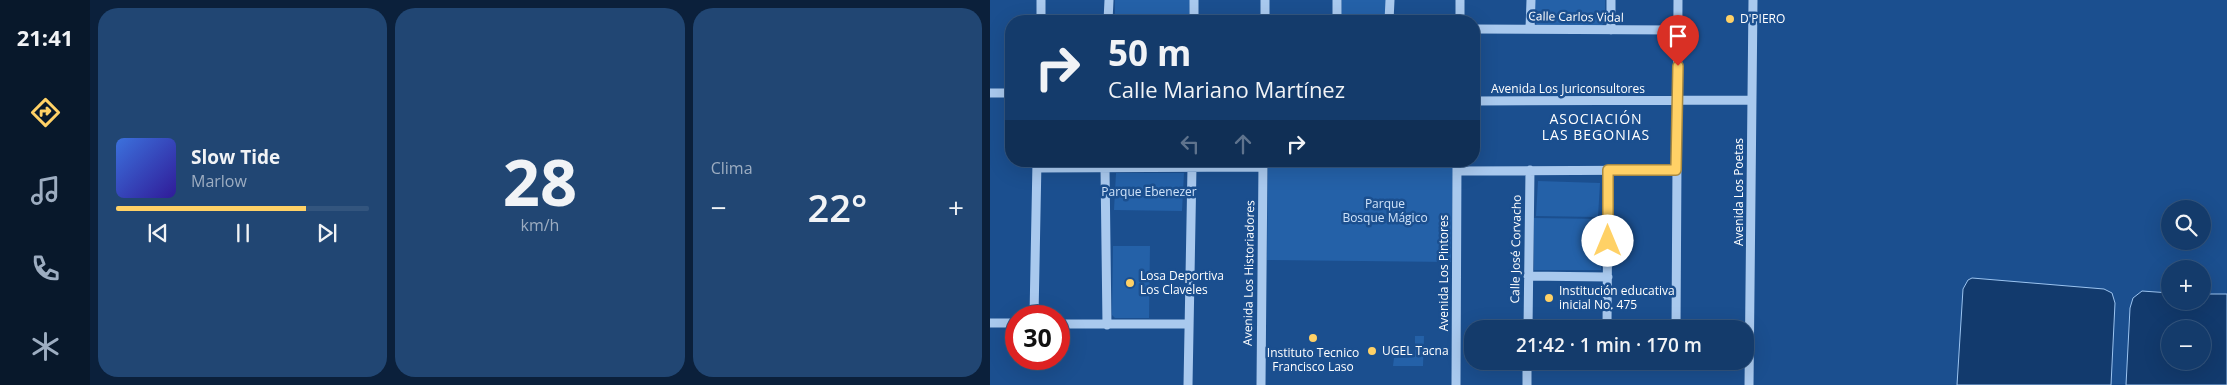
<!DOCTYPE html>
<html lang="es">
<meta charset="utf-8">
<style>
:root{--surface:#143b6b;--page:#214673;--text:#f1f3f6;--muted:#9dadc1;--line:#33557e;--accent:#ffd166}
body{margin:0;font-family:"Open Sans",sans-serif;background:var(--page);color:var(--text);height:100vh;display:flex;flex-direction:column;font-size:19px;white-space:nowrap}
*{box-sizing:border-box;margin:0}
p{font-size:16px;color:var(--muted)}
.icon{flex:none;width:28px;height:28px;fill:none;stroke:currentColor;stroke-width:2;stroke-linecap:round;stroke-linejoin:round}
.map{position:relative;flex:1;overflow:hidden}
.side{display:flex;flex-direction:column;gap:8px;padding:8px;background:#0b203b;width:900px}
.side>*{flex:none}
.banner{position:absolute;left:15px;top:15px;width:475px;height:152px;border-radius:20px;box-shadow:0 5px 20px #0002,0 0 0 1px var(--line);background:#143b6b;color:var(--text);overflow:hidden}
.buttons{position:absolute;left:1171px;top:200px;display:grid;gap:10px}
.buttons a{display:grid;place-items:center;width:50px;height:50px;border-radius:50%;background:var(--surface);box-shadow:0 5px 20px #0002,0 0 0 1px var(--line);font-size:25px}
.speed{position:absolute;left:15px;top:305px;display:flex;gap:10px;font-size:25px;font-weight:700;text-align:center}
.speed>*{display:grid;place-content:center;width:65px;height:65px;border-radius:50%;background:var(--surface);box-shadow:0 5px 20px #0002,0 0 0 1px var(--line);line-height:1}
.speed .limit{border:8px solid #d22;background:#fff;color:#111}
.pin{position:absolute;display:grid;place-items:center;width:42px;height:42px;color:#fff;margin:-51px -21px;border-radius:50% 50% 50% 0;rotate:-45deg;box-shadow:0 0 5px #0007}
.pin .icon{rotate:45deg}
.me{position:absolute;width:55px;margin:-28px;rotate:0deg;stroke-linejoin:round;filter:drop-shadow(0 0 4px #0008)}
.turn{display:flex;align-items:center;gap:18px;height:105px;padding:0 20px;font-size:22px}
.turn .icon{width:65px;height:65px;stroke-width:2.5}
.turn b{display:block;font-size:35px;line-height:42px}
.lanes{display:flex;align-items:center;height:48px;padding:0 20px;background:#0003;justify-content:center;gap:25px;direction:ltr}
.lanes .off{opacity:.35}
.big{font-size:38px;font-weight:600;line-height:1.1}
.side .card{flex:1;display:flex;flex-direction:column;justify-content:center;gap:8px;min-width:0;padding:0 18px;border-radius:20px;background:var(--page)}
.side .dial{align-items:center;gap:0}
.dial b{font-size:65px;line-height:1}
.song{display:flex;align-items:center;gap:15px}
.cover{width:60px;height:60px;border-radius:8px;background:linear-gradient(135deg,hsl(220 70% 55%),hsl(250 70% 35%))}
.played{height:5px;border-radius:2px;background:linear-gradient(90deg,var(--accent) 75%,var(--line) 75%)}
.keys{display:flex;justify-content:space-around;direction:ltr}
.heat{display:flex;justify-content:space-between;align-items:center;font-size:28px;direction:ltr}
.side .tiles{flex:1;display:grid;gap:8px;grid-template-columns:repeat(3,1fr)}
.trip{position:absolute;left:474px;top:320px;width:290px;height:50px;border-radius:20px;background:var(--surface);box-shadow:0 5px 20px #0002,0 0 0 1px var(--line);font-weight:600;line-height:50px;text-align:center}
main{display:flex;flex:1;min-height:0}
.dock{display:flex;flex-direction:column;width:90px;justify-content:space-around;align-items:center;background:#08182b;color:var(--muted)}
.dock .icon{width:35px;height:35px}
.dock .active{color:var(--accent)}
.dock b{font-size:22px;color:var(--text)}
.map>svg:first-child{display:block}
</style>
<main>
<nav class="dock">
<b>21:41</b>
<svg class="icon active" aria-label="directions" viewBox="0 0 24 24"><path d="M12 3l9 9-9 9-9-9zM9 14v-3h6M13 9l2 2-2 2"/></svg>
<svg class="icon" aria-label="music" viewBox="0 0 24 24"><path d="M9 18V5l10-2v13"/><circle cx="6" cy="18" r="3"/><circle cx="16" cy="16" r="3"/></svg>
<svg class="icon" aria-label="phone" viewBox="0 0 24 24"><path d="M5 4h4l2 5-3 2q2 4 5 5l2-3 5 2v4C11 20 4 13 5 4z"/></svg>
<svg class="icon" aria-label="climate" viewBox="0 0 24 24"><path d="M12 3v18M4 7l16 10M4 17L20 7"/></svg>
</nav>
<section class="side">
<div class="tiles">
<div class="card">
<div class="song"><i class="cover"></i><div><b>Slow Tide</b><p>Marlow</p></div></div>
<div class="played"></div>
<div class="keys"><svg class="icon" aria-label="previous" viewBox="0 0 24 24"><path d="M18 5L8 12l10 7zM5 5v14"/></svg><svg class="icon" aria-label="pause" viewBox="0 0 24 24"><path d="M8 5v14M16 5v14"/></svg><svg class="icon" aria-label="next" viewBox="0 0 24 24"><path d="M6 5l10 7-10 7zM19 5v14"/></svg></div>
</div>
<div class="card dial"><b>28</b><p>km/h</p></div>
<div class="card"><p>Clima</p>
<div class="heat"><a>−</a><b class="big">22°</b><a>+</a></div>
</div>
</div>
</section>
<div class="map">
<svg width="1237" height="385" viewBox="0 0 1237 385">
<rect width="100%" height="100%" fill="#1b4f8f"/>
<path fill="#2461a8" d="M 125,0 L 200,0 L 199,21 L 125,21 Z
M 352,0 L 396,0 L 395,21 L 351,21 Z
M 545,0 L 615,0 L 615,22 L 611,26 L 547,25 L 545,22 Z
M 278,161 L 463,161 L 461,262 L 277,260 Z
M 126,173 L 194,173 L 192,211 L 124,210 Z
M 548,181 L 610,183 L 608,217 L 546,216 Z
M 544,218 L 611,219 L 611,270 L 544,270 Z
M 123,246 L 160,246 L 159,318 L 125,318 L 122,315 Z
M 425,336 L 434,336 L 433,366 L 403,366 L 404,358 L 425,357 Z"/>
<path fill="#123a6d" stroke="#9cc4f0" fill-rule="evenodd" d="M 982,278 L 1114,289 L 1122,293 L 1125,303 L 1121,385 L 967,385 L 973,289 L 978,280 Z
M 1152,291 L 1180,293 L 1180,301 L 1212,301 L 1213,294 L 1237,294 L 1237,385 L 1136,385 L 1140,308 L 1143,298 ZM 1180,329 L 1212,329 L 1212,361 L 1180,361 Z"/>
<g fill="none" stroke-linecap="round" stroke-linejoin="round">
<path stroke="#a9c9ee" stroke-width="9" d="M 204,0 L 204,21
M 347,0 L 347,21
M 621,0 L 621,30
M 51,21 L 51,0
M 118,21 L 119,0
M 275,21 L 275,0
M 399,21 L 400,0
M 470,21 L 470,0
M 484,29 L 688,30
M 540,29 L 541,0
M 0,93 L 21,93
M 484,101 L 762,100
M 47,168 L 273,167
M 115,168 L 117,325
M 467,171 L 686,170
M 538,276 L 618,277
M 44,316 L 47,161
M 0,323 L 26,323
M 69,324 L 199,324
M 538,329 L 540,170
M 617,329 L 618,170
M 686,329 L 688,0
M 198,385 L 202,167
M 271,385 L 273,163
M 466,385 L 467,161
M 537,385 L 537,361
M 759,385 L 763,0"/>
</g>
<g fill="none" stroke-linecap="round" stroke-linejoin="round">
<g stroke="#a68842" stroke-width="12">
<path id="route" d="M 618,241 L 618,170 L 686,170 L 688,66"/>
</g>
<use href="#route" stroke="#ffd166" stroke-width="9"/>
</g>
<g fill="#ffd166" stroke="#1b4f8f" stroke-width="2">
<circle cx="740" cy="19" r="5"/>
<circle cx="140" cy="283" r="5"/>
<circle cx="559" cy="298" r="5"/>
<circle cx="323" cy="338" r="5"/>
<circle cx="382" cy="351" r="5"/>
</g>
<g text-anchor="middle" stroke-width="5" stroke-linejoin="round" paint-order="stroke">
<g font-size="12" fill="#fff" stroke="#1b4f8f">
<text transform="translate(586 17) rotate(1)" y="4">Calle Carlos Vidal</text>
<text x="578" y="93">Avenida Los Juriconsultores</text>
<text transform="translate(749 192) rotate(-90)" y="4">Avenida Los Poetas</text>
<text transform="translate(526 249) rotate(-89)" y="4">Calle José Corvacho</text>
<text transform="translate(259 273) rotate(-89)" y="4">Avenida Los Historiadores</text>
<text transform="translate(454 273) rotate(-90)" y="4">Avenida Los Pintores</text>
</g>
<g font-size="12" fill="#fff" stroke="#1b4f8f" text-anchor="start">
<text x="750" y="23">D'PIERO</text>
<text x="150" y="280">Losa Deportiva<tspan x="150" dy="14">Los Claveles</tspan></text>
<text x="569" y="295">Institución educativa<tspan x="569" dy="14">inicial No. 475</tspan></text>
<text x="392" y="355">UGEL Tacna</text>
<text x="323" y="357" text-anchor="middle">Instituto Tecnico<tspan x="323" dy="14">Francisco Laso</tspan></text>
</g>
<g font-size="12" fill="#cfe3fa" stroke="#1b4f8f">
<text x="159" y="196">Parque Ebenezer</text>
<text x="395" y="208">Parque<tspan x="395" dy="14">Bosque Mágico</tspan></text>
</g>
<g font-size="14" letter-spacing="1" fill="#fff" stroke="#1b4f8f">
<text x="606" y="124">ASOCIACIÓN<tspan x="606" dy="16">LAS BEGONIAS</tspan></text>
</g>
</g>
</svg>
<div class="buttons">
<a><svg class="icon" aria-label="search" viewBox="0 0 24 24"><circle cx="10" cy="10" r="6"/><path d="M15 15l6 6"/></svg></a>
<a>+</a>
<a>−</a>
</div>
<div class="speed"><div class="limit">30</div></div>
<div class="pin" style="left:688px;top:66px;background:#d93025"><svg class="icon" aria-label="arrive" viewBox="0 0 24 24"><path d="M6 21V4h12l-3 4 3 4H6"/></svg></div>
<svg class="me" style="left:618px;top:241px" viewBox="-20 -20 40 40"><circle r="19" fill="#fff"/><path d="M0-13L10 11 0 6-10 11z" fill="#ffd166"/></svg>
<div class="trip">21:42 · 1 min · 170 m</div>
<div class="banner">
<div class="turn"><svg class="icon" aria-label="right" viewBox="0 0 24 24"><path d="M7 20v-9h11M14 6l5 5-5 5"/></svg><div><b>50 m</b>Calle Mariano Martínez</div></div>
<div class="lanes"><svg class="icon off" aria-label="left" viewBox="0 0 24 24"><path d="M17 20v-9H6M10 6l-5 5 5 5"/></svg><svg class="icon off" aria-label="ahead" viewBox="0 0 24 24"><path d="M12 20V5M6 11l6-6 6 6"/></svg><svg class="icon" aria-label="right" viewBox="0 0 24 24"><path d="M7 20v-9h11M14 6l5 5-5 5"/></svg></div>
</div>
</div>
</main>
